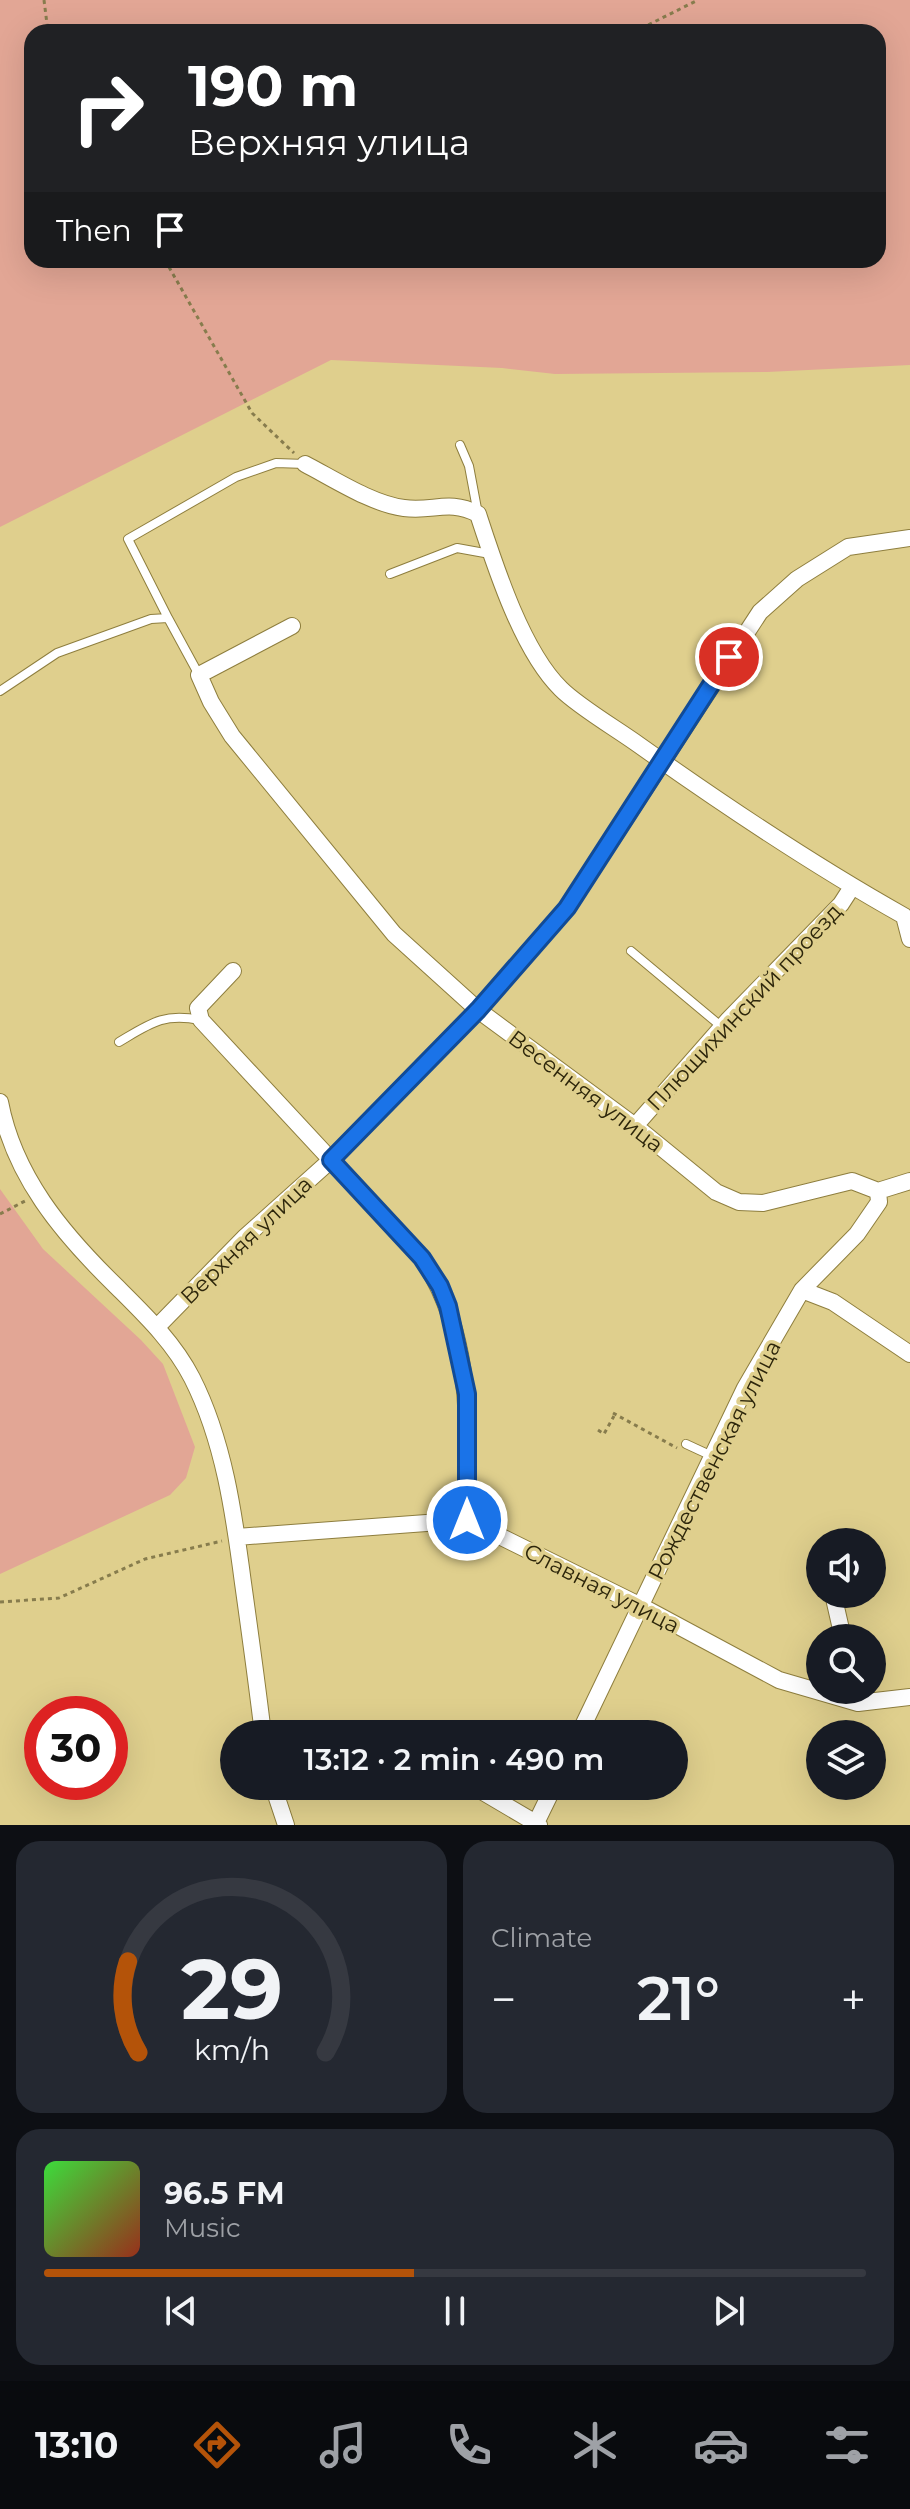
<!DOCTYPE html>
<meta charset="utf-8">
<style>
:root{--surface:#171b24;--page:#242831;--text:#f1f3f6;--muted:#9ea1a6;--line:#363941;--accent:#b45309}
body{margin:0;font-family:Montserrat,sans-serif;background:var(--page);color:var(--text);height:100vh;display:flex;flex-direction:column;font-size:30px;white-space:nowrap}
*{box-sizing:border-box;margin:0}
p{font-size:26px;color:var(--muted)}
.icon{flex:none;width:44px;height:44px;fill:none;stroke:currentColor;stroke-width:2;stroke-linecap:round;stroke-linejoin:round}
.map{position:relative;height:1825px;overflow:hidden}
.side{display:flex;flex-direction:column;gap:16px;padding:16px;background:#0d0f14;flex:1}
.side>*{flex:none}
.banner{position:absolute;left:24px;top:24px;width:862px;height:244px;border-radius:24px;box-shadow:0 8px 32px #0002;background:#202124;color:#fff;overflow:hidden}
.fabs{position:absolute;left:806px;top:1528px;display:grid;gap:16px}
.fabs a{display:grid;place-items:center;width:80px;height:80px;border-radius:50%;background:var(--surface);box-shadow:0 8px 32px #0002;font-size:40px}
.speed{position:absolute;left:24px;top:1696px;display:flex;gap:16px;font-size:40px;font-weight:700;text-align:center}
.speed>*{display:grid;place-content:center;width:104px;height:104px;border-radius:50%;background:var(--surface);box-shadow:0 8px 32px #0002;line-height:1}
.speed .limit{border:12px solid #d22;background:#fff;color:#111}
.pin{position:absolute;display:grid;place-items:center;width:68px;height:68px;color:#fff;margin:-34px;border:4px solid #fff;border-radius:50%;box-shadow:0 2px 8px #0007}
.me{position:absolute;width:88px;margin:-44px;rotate:0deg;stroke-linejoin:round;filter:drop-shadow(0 0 6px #0008)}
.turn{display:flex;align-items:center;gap:28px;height:168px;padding:0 32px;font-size:36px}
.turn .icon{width:104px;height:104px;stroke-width:2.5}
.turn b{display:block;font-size:56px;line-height:68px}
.then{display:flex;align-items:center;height:76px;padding:0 32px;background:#0003;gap:16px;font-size:30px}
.big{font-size:60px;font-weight:600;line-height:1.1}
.side .card{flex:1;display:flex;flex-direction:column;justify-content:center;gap:12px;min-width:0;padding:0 28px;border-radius:24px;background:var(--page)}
.side .dial{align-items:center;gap:0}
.dial svg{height:208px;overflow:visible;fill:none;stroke:var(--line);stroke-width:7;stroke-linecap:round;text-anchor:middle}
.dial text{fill:var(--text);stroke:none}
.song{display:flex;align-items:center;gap:24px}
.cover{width:96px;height:96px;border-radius:12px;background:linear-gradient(135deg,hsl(120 70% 55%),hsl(10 70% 35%))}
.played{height:8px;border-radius:4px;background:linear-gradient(90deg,var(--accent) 45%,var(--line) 45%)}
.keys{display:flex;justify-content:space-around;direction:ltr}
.heat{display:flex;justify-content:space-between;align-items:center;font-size:44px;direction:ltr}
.side .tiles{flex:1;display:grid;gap:16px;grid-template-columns:1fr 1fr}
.card:last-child{grid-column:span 2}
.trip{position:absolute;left:220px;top:1720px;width:468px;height:80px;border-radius:40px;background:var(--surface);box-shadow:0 8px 32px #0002;font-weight:600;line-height:80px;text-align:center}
.tabs{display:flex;height:128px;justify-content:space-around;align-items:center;background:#090b0e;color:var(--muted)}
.tabs .icon{width:56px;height:56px}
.tabs .on{color:var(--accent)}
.tabs b{font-size:36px;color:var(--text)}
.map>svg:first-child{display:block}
</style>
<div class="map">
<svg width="910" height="1825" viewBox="0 0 910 1825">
<rect width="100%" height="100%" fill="#dfcf8d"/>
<path fill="#e2a695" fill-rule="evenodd" d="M 0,0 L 910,0 L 910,365 L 767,372 L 555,374 L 502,368 L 331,360 L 0,527 ZM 32,32 L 878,32 L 878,260 L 32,260 Z
M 0,1189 L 43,1249 L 141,1340 L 163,1364 L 195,1447 L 186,1478 L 170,1495 L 0,1574 Z"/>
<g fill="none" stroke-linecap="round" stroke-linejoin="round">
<g stroke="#8e7e3e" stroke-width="10">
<path id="lane" d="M 460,445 L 469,466 L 478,514
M 390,574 L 457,548 L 490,554
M 168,618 L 128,539 L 236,477 L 276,463 L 305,464
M 0,691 L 57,653 L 151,619 L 168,618 L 199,675
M 631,951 L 722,1027
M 119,1042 C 151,1023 163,1013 200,1020
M 686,1444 L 712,1456"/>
</g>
<g stroke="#8e7e3e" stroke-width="18">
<path id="street" d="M 305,464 C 334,479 372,504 404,508 C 434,512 448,499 478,514 C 495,566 522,651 561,689 C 579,707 617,729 639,745 C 725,806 813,865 904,916
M 292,626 L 199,675 L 211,702 L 232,736 L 394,934 L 478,1010 L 635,1126 L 716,1192 L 739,1202 L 763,1203 L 852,1181 L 878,1191
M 904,916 L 910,939
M 233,971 L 198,1008 L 201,1020 L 422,1258 C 475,1339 467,1427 467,1520
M 0,1102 C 14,1176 62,1233 114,1284 C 143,1313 173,1341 192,1378 C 224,1441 234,1514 243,1583 C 250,1633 257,1684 263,1734
M 635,1126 L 729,1019 L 841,904 L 852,887
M 802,1290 L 833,1302 L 910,1354
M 157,1327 L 244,1238 L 331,1160 L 478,1010 L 567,908 L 760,612 L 797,579 L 848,547 L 910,538
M 237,1537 L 467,1520 L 641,1606 L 779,1680 L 858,1703 L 910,1697
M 833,1594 L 843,1638
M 579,1734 L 745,1388 L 802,1290 L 857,1234 L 879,1202 L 878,1191 L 910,1181
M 273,1786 L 286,1825
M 473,1786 L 539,1825
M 535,1825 L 554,1786"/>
</g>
<path stroke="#877c4d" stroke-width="3" stroke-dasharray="4 4" stroke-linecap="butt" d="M 44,0 L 48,32
M 634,32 L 698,0
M 165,260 L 252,413 L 294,453
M 167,264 L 176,260
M 0,1214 L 25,1201
M 613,1413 L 677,1448
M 598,1430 L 604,1434 L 614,1416
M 0,1602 L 59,1598 L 145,1559 L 222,1541"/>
<use href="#lane" stroke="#fff" stroke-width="8"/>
<use href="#street" stroke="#fff" stroke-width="16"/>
</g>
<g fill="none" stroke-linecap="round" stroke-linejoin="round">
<g stroke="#114b97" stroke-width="20">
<path id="route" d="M 467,1520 L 467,1394 L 448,1306 L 440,1286 L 422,1258 L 331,1160 L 478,1010 L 567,908 L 729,657"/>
</g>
<use href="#route" stroke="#1a73e8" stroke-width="14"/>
</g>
<g text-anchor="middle" stroke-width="7" stroke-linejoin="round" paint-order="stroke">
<g font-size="22" fill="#2d260b" stroke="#dfcf8d">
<text transform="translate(744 1007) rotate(-47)" y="8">Плющихинский проезд</text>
<text transform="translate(586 1091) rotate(37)" y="8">Весенняя улица</text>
<text transform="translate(246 1240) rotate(-44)" y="8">Верхняя улица</text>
<text transform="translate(714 1460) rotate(-63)" y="8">Рождественская улица</text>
<text transform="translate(602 1588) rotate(27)" y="8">Славная улица</text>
</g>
</g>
</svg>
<div class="fabs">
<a><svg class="icon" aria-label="sound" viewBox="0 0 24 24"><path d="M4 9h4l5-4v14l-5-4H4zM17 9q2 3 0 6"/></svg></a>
<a><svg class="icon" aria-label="search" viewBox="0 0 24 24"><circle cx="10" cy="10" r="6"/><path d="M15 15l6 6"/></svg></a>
<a><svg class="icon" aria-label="layers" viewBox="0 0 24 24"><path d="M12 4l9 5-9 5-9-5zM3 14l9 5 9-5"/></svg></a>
</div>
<div class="speed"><div class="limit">30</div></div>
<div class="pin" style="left:729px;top:657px;background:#d93025"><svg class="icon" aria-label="arrive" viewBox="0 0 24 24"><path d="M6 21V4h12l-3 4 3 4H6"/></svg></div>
<svg class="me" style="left:467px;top:1520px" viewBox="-20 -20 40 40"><circle r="17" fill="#1a73e8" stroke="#fff" stroke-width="3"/><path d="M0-11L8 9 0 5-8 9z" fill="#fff"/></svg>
<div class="trip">13:12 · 2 min · 490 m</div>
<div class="banner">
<div class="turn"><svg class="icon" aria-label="right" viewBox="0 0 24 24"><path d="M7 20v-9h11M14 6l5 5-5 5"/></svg><div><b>190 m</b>Верхняя улица</div></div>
<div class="then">Then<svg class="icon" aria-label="arrive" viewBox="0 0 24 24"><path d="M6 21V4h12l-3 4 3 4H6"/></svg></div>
</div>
</div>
<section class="side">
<div class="tiles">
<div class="card dial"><svg viewBox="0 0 100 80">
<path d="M14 69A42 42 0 1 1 86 69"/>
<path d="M14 69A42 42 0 0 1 10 34" stroke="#b45309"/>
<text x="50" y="56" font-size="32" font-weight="700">29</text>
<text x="50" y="72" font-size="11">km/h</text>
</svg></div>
<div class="card"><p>Climate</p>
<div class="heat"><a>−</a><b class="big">21°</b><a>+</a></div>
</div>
<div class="card">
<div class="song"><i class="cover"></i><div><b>96.5 FM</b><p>Music</p></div></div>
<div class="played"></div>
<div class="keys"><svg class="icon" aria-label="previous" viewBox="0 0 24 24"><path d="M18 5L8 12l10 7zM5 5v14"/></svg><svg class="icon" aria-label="pause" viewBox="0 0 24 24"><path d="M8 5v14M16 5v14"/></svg><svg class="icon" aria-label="next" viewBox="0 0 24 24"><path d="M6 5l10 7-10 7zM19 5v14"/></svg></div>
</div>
</div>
</section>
<nav class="tabs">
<b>13:10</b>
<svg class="icon on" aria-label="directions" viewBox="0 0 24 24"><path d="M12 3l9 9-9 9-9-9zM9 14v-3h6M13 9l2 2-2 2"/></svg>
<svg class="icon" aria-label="music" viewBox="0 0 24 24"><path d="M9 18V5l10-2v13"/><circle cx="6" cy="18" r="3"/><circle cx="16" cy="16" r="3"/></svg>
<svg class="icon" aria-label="phone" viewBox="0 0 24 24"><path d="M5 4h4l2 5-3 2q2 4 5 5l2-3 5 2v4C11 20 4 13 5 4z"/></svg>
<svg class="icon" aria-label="climate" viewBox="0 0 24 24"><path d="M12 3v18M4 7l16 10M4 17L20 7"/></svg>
<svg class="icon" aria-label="car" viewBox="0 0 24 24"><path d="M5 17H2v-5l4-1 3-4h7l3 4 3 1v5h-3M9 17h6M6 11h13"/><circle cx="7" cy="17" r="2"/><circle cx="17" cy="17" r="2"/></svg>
<svg class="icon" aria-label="filters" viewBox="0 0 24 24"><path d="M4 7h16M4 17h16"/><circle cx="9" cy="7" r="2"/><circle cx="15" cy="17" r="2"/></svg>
</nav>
